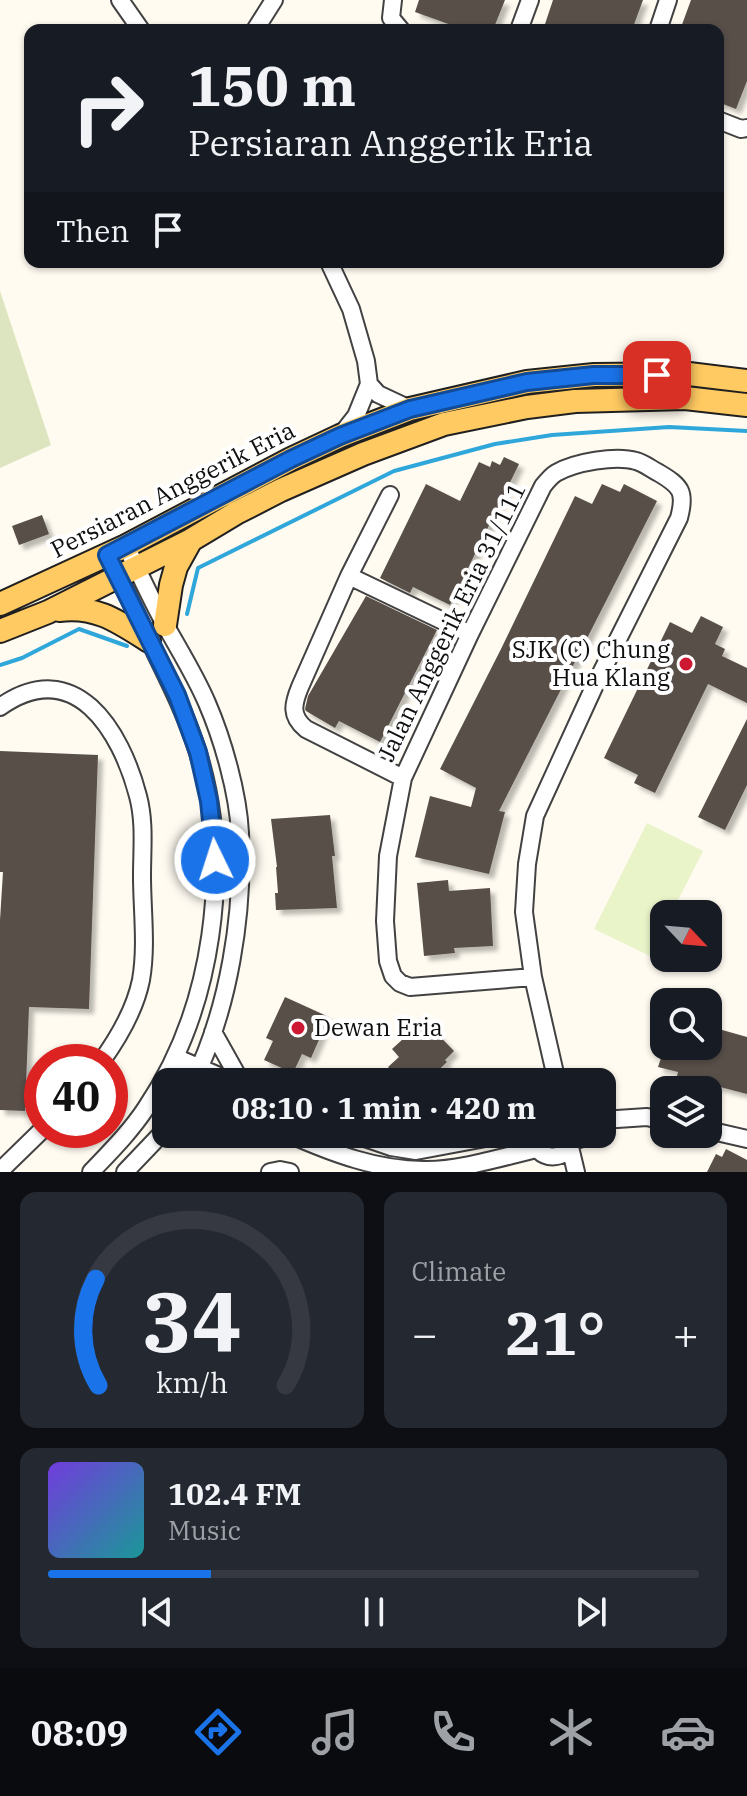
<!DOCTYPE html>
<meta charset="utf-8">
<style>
:root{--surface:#171b24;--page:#242831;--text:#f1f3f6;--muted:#9ea1a6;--line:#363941;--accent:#1a73e8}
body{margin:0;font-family:"IBM Plex Serif",serif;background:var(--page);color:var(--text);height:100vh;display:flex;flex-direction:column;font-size:30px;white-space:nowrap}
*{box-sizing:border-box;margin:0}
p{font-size:26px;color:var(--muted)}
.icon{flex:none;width:44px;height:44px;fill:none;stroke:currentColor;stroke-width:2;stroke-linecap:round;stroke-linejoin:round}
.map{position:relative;height:1172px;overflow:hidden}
.sheet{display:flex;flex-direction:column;gap:20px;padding:20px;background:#0d0f14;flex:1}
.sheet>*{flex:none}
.top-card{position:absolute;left:24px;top:24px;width:700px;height:244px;border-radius:16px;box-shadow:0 2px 6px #0004;background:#171b24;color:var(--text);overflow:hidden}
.needle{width:52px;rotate:116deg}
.fabs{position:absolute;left:650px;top:900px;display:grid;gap:16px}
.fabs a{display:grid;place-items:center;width:72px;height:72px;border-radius:16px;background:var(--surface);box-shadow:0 2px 6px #0004;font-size:40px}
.speed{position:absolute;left:24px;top:1044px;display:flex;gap:16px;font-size:40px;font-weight:700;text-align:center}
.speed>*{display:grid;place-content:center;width:104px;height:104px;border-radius:50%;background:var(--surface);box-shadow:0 2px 6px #0004;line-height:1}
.speed .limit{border:12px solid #d22;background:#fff;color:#111}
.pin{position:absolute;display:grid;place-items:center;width:68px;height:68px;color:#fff;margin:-34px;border-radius:16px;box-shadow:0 4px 12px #0006}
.me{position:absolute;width:88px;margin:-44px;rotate:356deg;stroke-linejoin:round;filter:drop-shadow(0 0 6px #0008)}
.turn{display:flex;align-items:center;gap:28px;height:168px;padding:0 32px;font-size:36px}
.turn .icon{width:104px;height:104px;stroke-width:2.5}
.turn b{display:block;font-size:56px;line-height:68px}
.then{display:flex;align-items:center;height:76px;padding:0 32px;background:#0003;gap:16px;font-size:30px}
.big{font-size:60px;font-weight:800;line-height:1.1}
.sheet .card{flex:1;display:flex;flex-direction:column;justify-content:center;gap:12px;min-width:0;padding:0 28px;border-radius:16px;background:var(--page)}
.sheet .dial{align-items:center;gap:0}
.dial svg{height:208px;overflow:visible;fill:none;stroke:var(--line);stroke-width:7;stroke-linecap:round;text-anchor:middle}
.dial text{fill:var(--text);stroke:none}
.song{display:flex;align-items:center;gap:24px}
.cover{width:96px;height:96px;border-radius:12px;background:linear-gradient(135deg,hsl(260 70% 55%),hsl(180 70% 35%))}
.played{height:8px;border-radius:4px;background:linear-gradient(90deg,var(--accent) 25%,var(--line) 25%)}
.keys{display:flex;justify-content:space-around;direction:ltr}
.heat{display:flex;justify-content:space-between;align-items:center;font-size:44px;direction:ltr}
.sheet .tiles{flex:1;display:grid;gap:20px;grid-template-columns:1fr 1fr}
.card:last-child{grid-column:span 2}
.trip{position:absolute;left:152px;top:1068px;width:464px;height:80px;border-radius:16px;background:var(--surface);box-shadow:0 2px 6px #0004;font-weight:800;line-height:80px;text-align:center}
.tab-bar{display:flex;height:128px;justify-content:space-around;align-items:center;background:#090b0e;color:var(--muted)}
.tab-bar .icon{width:56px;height:56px}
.tab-bar .current{color:var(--accent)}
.tab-bar b{font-size:36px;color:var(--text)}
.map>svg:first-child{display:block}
</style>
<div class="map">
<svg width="747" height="1172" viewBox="0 0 747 1172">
<defs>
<filter id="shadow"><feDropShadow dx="5" dy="5" stdDeviation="2" flood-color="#0004"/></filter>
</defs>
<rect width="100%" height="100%" fill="#fffbf1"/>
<path fill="#dce5bf" d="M 0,291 L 51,445 L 0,468 Z"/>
<path fill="#eaf4c9" d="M 647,823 L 703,851 L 671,914 L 664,914 L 664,929 L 650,956 L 594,929 Z"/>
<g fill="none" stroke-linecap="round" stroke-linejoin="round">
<path stroke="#30a7db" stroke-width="4" d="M 187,614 L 198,568 L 394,471 L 495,444 L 552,435 L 669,427 L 747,431
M 0,665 L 22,658 L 79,629 L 127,646"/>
</g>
<path fill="#594f4a" filter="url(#shadow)" d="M 419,0 L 505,0 L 493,30 L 465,30 L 415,12 Z
M 553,0 L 643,0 L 632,30 L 543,30 Z
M 691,0 L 747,0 L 747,81 L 736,109 L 718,102 L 718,30 L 680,30 Z
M 504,457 L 519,464 L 450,605 L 413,587 L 410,593 L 380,578 L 426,484 L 460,501 L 479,462 L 490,467 L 492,461 L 500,465 Z
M 602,484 L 620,492 L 624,484 L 657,501 L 499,811 L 505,812 L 489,874 L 415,857 L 430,796 L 471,807 L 476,788 L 440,769 L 501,649 L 575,496 L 592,504 Z
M 42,515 L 49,534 L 19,545 L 12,526 Z
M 366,596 L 437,630 L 380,742 L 339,721 L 335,728 L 306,711 L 305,709 L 308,696 Z
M 701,616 L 723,627 L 715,644 L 725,649 L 722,656 L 747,668 L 747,703 L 708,684 L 655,793 L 634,783 L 638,775 L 604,758 L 670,622 L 692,633 Z
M 747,719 L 747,785 L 725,830 L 698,817 Z
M 0,751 L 98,755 L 89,1009 L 29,1007 L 25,1111 L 0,1110 L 0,920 L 3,872 L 0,872 Z
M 330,815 L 335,856 L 332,856 L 337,908 L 276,910 L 275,893 L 278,893 L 276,867 L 277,867 L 271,819 Z
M 448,880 L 449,891 L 490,888 L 493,946 L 454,948 L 455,953 L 424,956 L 417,883 Z
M 285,997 L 329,1017 L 311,1058 L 302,1054 L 293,1073 L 264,1060 L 273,1041 L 266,1038 Z
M 427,1023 L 454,1051 L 445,1060 L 447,1062 L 426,1082 L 402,1082 L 388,1067 L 399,1057 L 392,1049 L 415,1028 L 418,1031 Z
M 708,1026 L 747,1037 L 747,1094 L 701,1082 L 699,1087 L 676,1080 L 678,1072 L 658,1067 L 665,1046 L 708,1046 Z
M 726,1149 L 747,1160 L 747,1172 L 707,1172 L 716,1154 L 722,1157 Z"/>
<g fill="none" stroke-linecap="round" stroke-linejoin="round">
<g stroke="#424242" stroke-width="20">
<path id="minor" d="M 120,0 L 141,30
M 393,0 L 391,18 L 401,30
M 255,30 L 274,0
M 519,30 L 530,0
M 658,30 L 668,0
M 718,120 L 741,129 L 747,128
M 329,262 L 351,309 L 366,361 L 369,384
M 341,435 L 356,416 L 369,384 L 378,394 L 410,409
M 390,495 L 349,576 L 300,687 C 293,704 290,716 306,729 L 403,778
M 126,546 C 140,574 152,602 167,628 C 181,653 196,677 207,703 C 223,740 238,793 240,833 C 244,914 229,1008 193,1082
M 349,576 L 470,634
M 0,707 C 75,654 121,731 138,796 C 145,822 142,849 142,876 C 142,910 147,946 141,980 C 135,1010 119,1037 101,1062
M 533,977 L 410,987 L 400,983 L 393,976 L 388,961 L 385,921 L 388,856 L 403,778 L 470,634 L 543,486 C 547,481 551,476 556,473 C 575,462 616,455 636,461 C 644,463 651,469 659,473 C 681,486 686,492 679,518 L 594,687 L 535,816 L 527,864 L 524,912 L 533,977 L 557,1082
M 213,1032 L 241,1082
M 175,1057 L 233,1082
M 602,1120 L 647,1117 L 664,1121
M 708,1130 L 747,1139
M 289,1134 C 332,1153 379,1171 427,1170 C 461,1170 502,1157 537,1149
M 353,1134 L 391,1147 L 416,1151 L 507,1134
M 532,1134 C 534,1164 571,1164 574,1134
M 573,1141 L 595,1134
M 570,1147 L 576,1172
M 0,1171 L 42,1130
M 91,1172 C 110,1152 131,1131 146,1108 C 213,1009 233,867 198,753 C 186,714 168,679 150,642 C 135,613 123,583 107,555
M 125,1172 L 166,1129
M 270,1172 L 280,1170 L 290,1172"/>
</g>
<g stroke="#202020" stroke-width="26">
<path id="major" d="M 0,604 L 126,546 L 291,459 L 340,436 L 410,409 L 527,382 L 594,375 L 689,374 L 747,381
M 59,610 C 96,605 119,622 149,641
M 165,625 L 171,585 L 176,567 L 191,540
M 0,631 L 48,612 L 191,540 L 236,513 L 281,490 L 363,454 L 444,424 L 527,407 L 575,401 L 685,398 L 747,405"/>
</g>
<use href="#minor" stroke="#fff" stroke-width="16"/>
<use href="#major" stroke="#ffca61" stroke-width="22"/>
</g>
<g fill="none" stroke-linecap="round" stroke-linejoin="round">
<g stroke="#114b97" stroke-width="20">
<path id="route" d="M 215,860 L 209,801 L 198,752 L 177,695 L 107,555 L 291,459 L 340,436 L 410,409 L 527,382 L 594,375 L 657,375"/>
</g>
<use href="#route" stroke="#1a73e8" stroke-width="14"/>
</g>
<g fill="#ce1832" stroke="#fff" stroke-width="3">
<circle cx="686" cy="664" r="8"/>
<circle cx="298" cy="1028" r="8"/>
</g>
<g text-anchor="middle" stroke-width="8" stroke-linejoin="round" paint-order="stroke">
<g font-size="24" fill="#0f0f0f" stroke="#fff">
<text transform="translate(173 490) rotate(-27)" y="8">Persiaran Anggerik Eria</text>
<text transform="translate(452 622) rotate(-64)" y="8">Jalan Anggerik Eria 31/111</text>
</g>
<g font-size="24" fill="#0f0f0f" stroke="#fff" text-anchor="end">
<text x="670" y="658">SJK (C) Chung<tspan x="670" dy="28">Hua Klang</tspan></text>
<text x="314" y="1036" text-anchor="start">Dewan Eria</text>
</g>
</g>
</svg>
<div class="fabs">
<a><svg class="needle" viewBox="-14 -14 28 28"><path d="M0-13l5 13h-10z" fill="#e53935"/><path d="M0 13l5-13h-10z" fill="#9ea1a6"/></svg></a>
<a><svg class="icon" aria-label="search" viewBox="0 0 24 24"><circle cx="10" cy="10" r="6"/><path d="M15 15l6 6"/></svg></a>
<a><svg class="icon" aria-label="layers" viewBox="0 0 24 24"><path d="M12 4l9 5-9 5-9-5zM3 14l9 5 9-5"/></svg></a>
</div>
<div class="speed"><div class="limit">40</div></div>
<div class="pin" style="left:657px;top:375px;background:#d93025"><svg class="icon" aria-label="arrive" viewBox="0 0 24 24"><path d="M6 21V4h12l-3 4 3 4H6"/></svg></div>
<svg class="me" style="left:215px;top:860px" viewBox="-20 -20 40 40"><circle r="17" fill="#1a73e8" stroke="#fff" stroke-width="3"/><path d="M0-11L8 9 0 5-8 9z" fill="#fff"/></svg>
<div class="trip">08:10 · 1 min · 420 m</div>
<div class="top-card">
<div class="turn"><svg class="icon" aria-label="right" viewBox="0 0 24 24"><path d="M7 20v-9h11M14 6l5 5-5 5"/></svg><div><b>150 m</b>Persiaran Anggerik Eria</div></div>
<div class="then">Then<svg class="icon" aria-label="arrive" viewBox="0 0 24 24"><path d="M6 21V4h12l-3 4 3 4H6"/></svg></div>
</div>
</div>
<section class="sheet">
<div class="tiles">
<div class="card dial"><svg viewBox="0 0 100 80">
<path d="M14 69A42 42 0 1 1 86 69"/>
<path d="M14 69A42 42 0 0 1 13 28" stroke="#1a73e8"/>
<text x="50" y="56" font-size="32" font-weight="700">34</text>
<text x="50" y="72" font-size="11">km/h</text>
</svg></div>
<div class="card"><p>Climate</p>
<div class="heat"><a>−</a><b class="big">21°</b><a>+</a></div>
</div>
<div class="card">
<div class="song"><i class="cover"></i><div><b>102.4 FM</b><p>Music</p></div></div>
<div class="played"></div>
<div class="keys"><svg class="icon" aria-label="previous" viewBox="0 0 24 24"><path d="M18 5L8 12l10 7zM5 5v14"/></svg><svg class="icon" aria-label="pause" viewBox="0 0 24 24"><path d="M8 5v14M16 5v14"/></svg><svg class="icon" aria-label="next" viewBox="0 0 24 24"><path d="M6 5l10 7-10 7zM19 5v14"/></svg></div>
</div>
</div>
</section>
<nav class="tab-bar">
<b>08:09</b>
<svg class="icon current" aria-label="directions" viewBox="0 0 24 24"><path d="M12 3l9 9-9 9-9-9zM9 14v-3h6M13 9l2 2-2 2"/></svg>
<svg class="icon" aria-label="music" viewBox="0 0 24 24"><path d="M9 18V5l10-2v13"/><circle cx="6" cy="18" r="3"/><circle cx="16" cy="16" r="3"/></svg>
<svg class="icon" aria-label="phone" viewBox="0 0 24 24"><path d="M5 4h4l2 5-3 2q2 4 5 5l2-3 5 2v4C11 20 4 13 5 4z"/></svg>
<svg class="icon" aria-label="climate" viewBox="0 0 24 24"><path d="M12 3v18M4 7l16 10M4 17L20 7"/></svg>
<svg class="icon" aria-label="car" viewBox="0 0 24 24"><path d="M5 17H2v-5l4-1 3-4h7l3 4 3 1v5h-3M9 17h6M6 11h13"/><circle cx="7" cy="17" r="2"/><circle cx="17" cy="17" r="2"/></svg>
</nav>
